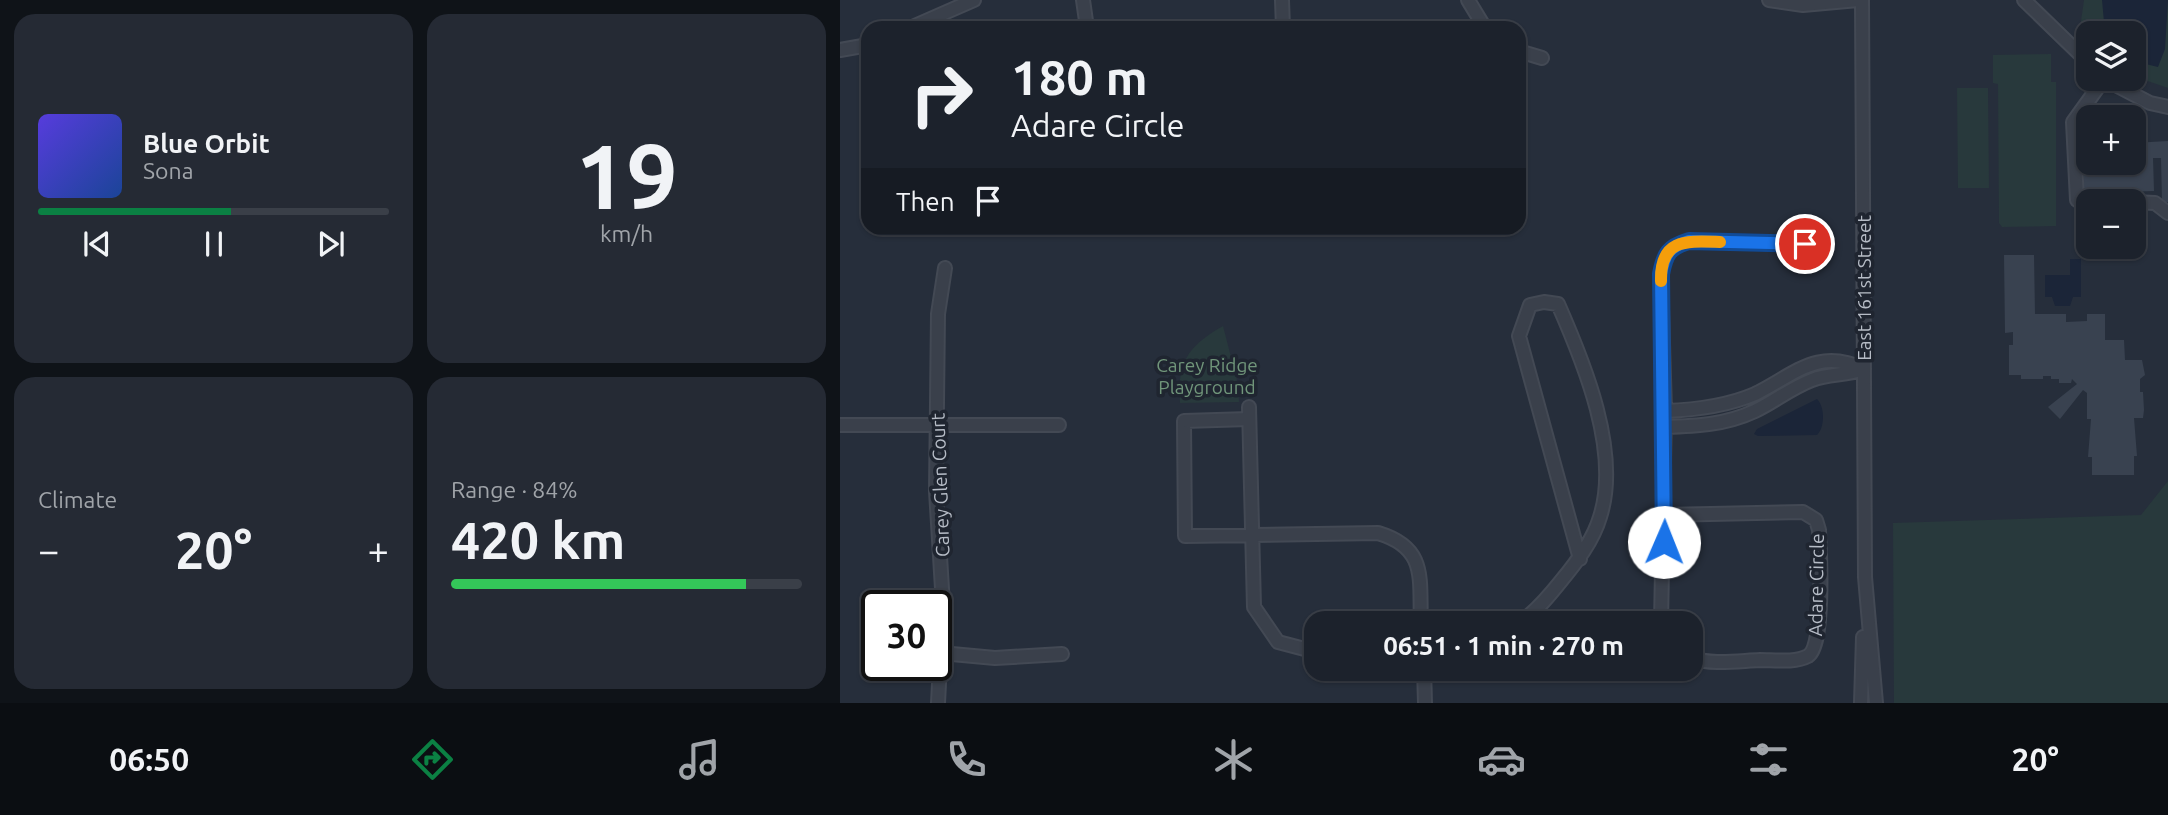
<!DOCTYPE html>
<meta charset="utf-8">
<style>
:root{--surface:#1c222c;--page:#252a34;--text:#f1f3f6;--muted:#a0a4a9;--line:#3a3f48;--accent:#0b8043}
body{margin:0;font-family:Ubuntu,sans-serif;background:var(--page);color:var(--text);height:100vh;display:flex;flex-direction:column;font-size:26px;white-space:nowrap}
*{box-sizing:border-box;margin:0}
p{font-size:23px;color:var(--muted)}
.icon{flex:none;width:38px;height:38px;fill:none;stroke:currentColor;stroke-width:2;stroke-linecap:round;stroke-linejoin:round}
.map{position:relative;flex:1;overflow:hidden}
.drawer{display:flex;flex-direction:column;gap:14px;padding:14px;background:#0f1318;width:840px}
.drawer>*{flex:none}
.top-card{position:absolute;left:21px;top:21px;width:665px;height:214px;border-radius:21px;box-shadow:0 2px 5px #0004,0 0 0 2px var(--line);background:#1c222c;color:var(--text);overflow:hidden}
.fabs{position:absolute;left:1236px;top:21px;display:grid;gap:14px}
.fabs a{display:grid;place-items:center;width:70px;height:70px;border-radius:14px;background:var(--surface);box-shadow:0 2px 5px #0004,0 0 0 2px var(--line);font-size:35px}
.speed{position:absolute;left:21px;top:590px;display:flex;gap:14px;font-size:35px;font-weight:700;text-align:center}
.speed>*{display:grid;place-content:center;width:91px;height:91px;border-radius:50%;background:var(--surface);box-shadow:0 2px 5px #0004,0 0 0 2px var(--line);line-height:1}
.speed .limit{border:4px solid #111;border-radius:10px;background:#fff;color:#111}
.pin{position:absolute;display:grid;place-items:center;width:60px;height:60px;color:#fff;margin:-30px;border:4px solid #fff;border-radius:50%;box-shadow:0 2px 7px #0007}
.me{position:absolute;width:77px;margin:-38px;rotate:1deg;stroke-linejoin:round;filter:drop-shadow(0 0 5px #0008)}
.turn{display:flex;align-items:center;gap:24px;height:147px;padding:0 35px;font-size:32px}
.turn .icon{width:91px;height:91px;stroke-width:2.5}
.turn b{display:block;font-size:49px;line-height:60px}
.then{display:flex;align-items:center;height:66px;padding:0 35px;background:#0003;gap:14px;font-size:26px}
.big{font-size:52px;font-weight:600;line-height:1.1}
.drawer .card{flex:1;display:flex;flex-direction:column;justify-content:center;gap:10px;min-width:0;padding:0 24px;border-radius:21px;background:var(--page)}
.drawer .dial{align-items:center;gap:0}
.dial b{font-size:91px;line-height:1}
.song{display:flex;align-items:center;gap:21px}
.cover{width:84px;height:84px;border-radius:10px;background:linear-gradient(135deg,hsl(250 70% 55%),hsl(220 70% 35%))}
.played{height:7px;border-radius:4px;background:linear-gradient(90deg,var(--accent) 55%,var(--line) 55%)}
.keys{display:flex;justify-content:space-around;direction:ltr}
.heat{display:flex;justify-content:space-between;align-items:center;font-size:38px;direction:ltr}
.charge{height:10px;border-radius:5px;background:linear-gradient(90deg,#34c759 84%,var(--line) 0)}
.drawer .tiles{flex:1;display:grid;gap:14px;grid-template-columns:repeat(2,1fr)}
.trip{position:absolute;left:464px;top:611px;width:399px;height:70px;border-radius:21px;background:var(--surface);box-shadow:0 2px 5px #0004,0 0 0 2px var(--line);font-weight:600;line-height:70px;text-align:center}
.dock{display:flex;height:112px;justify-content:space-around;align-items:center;background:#0b0e12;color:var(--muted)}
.dock .icon{width:49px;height:49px}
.dock .on{color:var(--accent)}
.dock b{font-size:32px;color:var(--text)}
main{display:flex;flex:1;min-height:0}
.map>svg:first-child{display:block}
</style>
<main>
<section class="drawer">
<div class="tiles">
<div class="card">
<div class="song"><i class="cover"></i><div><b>Blue Orbit</b><p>Sona</p></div></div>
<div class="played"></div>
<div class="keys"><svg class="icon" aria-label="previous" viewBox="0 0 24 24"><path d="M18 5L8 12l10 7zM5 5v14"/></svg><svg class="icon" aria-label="pause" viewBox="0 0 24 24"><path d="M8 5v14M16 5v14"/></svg><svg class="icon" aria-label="next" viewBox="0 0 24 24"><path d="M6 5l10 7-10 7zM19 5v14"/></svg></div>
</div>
<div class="card dial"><b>19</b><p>km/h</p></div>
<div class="card"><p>Climate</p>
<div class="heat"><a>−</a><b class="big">20°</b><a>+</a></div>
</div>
<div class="card"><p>Range · 84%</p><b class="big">420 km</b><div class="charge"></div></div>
</div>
</section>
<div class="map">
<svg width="1328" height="703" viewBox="0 0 1328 703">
<rect width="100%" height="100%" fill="#262e3b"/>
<path fill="#28393c" d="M 1244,0 L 1328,0 L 1328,88 L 1293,76 L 1293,33 L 1248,35 L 1240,28 Z
M 1211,54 L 1211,82 L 1216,82 L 1216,226 L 1162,227 L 1159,223 L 1158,84 L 1153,83 L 1153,55 Z
M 1117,88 L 1148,88 L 1149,188 L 1118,188 Z
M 383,326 L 398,384 L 399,402 L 340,403 C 337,362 348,346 383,326 Z
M 1328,481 L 1328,703 L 1054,703 L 1053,523 L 1301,515 Z"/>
<path fill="#1b2538" d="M 1262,0 L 1328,0 L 1325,49 L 1318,67 L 1293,61 L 1293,33 L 1265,33 Z
M 1230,259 L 1241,259 L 1241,297 L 1233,297 L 1230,306 L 1215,306 L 1212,297 L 1205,297 L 1205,275 L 1230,275 Z
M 977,399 C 985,407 985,427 977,435 L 918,436 L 914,434 L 917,429 Z"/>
<path fill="#394250" d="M 1328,141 L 1328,202 L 1322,202 L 1321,158 L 1313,158 L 1314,191 L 1244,193 L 1243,144 L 1248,144 L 1248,163 L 1293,163 L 1293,143 Z
M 1164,255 L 1194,255 L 1195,314 L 1226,314 L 1226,322 L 1247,321 L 1247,314 L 1265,314 L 1265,340 L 1284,340 L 1285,360 L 1302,360 L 1305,375 L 1300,379 L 1300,392 L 1303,392 L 1304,410 L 1303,418 L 1294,418 L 1297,456 L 1294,456 L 1294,475 L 1252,475 L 1252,457 L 1248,457 L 1251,419 L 1247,419 L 1247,393 L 1243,390 L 1220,419 L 1208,407 L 1237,384 L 1232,379 L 1231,383 L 1219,383 L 1219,379 L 1211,379 L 1211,376 L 1203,376 L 1203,379 L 1181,379 L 1181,375 L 1169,375 L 1169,345 L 1173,345 L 1173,332 L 1165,333 Z"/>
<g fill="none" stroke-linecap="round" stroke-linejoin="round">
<g stroke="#434954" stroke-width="16">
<path id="minor" d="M 243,0 L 247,28
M 442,0 L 443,28
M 628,0 L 645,28
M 929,0 L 963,5 L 1018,0
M 1022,0 L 1025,577 L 1036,703
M 1184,0 L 1248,62
M 70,28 L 134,0
M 0,50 L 28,45
M 679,51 L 702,58
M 1264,79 L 1233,122 L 1237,200 L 1265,201
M 1264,79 L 1310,103 L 1328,107
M 1293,202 L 1315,203 L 1328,213
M 409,407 L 414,607 L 438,642 L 476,652
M 825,411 C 854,410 887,406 915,394 C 954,375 977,347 1024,369
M 409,419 L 344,421 L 345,536 L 538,533 C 588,548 579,579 581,623
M 0,425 L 219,425
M 825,427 C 856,426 885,425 915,411 C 934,402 951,388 972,380 C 989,373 1006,376 1024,369
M 824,515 L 963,512 L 976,520 L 979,530 C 980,551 985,646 968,656 C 955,663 934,660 920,660 C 897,661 873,665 850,658
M 679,623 C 695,613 709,596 721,581 C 736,563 753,541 760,517 C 781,452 744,363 718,304 L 704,302 L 690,305 L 679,336 L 740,559
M 821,623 L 825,411 L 821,274 C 825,253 829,247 849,241 L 965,244
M 101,653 L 155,658 L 222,654
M 584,668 L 585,703
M 98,703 L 103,605 L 96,491 L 98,314 L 105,268
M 1021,703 L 1023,637"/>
</g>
<use href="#minor" stroke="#3a404b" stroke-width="12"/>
</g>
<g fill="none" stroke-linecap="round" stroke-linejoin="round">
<g stroke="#114b97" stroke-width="18">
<path id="route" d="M 824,542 L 821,274 C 825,253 829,247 849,241 L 965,244"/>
</g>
<use href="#route" stroke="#1a73e8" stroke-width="12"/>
<path stroke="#f59e0b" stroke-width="12" d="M 821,281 C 820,238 847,241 880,242"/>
</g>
<g text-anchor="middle" stroke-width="7" stroke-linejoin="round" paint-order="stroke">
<g font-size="19" fill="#b6bcc6" stroke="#1f2530">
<text transform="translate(1024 288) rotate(-90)" y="7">East 161st Street</text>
<text transform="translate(100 485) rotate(-92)" y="7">Carey Glen Court</text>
<text transform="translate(976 585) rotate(-89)" y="7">Adare Circle</text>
</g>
<g font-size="19" fill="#70957a" stroke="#1f2530">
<text x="367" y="372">Carey Ridge<tspan x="367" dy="22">Playground</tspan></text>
</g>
</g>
</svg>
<div class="fabs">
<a><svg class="icon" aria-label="layers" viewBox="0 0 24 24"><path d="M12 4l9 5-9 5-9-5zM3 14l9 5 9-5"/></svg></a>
<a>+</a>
<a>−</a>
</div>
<div class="speed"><div class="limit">30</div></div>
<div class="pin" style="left:965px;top:244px;background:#d93025"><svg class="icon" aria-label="arrive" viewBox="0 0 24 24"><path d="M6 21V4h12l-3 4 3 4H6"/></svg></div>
<svg class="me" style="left:824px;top:542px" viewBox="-20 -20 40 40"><circle r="19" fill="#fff"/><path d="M0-13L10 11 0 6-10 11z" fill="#1a73e8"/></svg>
<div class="trip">06:51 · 1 min · 270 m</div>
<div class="top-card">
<div class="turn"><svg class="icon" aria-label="right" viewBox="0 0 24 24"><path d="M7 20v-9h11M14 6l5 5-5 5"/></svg><div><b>180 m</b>Adare Circle</div></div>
<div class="then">Then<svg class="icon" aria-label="arrive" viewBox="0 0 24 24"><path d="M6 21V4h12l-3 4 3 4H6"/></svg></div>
</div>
</div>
</main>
<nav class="dock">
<b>06:50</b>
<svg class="icon on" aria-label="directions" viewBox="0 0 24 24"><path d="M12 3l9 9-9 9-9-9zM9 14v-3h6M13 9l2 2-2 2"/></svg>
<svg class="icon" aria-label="music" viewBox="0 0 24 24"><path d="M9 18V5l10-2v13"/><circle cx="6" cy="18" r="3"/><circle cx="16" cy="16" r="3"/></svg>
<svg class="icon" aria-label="phone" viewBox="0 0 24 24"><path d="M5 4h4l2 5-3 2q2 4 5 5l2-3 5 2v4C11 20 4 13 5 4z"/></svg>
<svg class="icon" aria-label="climate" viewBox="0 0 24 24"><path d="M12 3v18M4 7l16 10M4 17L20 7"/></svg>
<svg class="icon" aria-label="car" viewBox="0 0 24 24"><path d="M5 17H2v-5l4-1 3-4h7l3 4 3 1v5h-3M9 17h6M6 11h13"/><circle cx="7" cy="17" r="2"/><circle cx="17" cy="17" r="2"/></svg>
<svg class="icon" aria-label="filters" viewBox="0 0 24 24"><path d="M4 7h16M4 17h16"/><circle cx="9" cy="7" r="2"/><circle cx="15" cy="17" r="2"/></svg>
<b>20°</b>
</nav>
